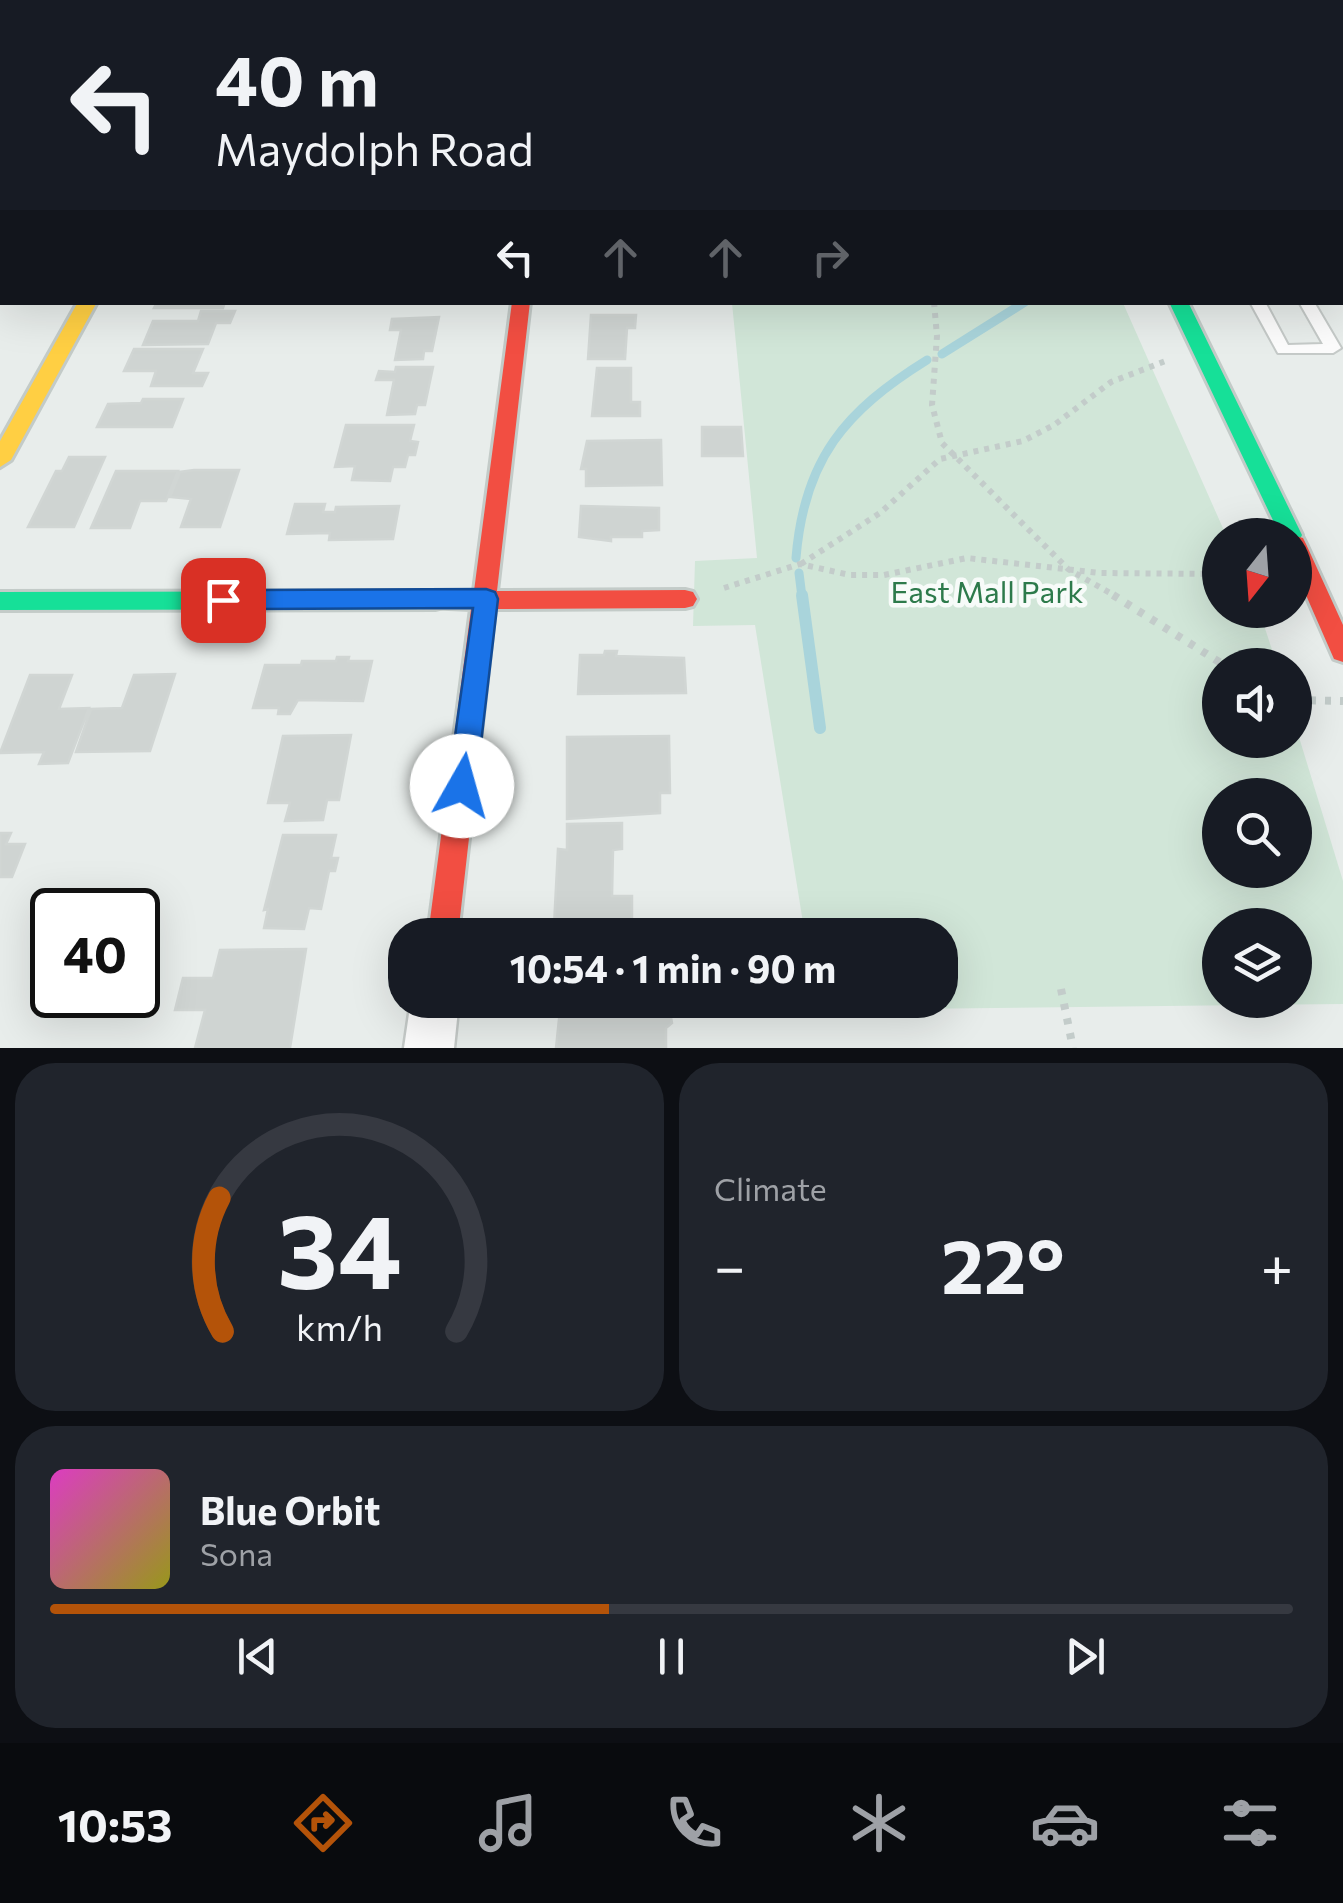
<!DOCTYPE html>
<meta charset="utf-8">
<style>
:root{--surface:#171b24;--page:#20242c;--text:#f1f3f6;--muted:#9ea1a6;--line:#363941;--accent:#b45309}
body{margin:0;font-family:Commissioner,sans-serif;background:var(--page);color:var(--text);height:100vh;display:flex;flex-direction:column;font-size:38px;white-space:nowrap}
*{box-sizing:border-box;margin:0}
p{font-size:32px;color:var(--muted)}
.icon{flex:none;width:55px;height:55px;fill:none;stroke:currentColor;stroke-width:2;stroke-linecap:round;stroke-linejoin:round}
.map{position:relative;height:1048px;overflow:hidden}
.drawer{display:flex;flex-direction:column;gap:15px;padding:15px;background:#0d0f14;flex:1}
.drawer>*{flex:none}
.top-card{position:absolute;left:0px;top:0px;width:1345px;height:305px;box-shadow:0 10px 40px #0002;background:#171b24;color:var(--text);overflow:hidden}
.needle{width:65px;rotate:197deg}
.controls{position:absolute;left:1202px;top:518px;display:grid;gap:20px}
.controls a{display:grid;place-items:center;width:110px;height:110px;border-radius:50%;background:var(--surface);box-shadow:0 10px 40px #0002;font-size:50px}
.speed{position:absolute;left:30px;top:888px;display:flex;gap:20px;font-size:50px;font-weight:700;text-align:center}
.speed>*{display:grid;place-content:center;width:130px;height:130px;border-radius:50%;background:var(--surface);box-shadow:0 10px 40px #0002;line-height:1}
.speed .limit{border:5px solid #111;border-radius:15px;background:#fff;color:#111}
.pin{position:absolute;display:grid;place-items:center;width:85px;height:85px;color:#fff;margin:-42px;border-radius:20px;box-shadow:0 5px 15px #0006}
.me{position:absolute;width:110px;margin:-55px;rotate:7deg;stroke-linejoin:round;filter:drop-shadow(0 0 8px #0008)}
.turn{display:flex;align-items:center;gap:35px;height:210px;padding:0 50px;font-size:45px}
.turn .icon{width:130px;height:130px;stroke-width:2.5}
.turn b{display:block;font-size:70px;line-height:85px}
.lanes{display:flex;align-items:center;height:95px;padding:0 50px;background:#0003;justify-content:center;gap:50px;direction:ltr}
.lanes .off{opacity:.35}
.big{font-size:75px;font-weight:700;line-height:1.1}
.drawer .tile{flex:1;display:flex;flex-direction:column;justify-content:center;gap:15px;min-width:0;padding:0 35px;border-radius:40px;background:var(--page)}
.drawer .dial{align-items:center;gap:0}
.dial svg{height:260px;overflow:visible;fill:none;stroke:var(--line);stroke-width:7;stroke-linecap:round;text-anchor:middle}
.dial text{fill:var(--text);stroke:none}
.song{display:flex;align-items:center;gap:30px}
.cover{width:120px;height:120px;border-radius:15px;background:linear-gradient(135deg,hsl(310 70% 55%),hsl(60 70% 35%))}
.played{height:10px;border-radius:5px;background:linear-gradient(90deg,var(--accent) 45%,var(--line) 45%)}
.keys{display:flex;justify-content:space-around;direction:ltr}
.heat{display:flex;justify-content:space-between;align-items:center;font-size:55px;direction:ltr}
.drawer .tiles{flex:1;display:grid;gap:15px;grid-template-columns:1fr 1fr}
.tile:last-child{grid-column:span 2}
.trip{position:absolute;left:388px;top:918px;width:570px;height:100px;border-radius:40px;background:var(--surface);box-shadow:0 10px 40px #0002;font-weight:700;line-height:100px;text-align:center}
.tab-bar{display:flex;height:160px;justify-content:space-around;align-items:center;background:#090b0e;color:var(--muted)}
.tab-bar .icon{width:70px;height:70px}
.tab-bar .active{color:var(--accent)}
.tab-bar b{font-size:45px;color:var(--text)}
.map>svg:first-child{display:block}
</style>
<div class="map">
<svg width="1343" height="1048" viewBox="0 0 1343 1048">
<rect width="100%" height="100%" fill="#e8edeb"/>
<path fill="#d1e6d8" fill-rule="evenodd" d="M 732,303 L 1123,303 L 1226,535 L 1220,535 L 1220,610 L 1259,610 L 1277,665 L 1220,665 L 1220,740 L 1295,740 L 1295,724 L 1343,881 L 1343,1004 L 817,1010 L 816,1000 L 940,1000 L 940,935 L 805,935 L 755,625 L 693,626 L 695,561 L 757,558 ZM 1220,795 L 1295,795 L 1295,870 L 1220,870 ZM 1220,925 L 1295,925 L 1295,1000 L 1220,1000 Z"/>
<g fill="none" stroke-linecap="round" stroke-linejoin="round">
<path stroke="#a9d4db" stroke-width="9" d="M 942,354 L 1025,302
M 796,558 C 804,459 845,411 927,360
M 799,573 L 802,597"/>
<path stroke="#a9d4db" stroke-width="12" d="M 802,595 L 820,728"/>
</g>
<path fill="#cfd4d2" stroke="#d1d6d4" stroke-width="2.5" d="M 157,302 L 225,302 L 223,308 L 154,308 Z
M 201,311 L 235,311 L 230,323 L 216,323 L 208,344 L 143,345 L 153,321 L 198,321 Z
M 591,315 L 636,315 L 635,328 L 627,328 L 625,359 L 588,359 Z
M 439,317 L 432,351 L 424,351 L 423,359 L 395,360 L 401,330 L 390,330 L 392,319 Z
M 134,349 L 203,349 L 193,373 L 208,373 L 202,386 L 151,386 L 156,371 L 124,371 Z
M 396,367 L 433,367 L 425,405 L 417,405 L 415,414 L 387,415 L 394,380 L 376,380 L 379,371 L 395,372 Z
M 597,368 L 631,368 L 631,402 L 640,402 L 640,416 L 592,416 Z
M 143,399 L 183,399 L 172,427 L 97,427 L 108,404 L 141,403 Z
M 346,425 L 414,425 L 410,441 L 418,442 L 415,455 L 408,455 L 405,467 L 393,467 L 390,481 L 352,480 L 355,466 L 335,467 Z
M 702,427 L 741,427 L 743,456 L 702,456 Z
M 661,440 L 662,485 L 586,486 L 586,469 L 581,469 L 587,441 Z
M 69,457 L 105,457 L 74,527 L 28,527 L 56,471 L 62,471 Z
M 194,470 L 239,470 L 220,527 L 181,527 L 191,499 L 170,497 L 180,472 Z
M 116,471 L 178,471 L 166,501 L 140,501 L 130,528 L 91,528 Z
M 295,504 L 325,504 L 323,512 L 335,512 L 336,507 L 399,506 L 393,539 L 329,540 L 330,533 L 287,534 Z
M 581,506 L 659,508 L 659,530 L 642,531 L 642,537 L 611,537 L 611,541 L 579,537 Z
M 605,651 L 617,651 L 616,656 L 684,658 L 686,693 L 578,694 L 580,655 L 604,655 Z
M 337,657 L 349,657 L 348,661 L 372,661 L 363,701 L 298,700 L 290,714 L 278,714 L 279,708 L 253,708 L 265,665 L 301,665 L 302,661 L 336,661 Z
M 175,674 L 150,751 L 76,752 L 91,709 L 122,708 L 134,675 Z
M 30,675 L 72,675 L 59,709 L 89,708 L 68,763 L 39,764 L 44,752 L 0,753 Z
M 351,735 L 339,800 L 327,800 L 323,820 L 285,821 L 290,803 L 268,803 L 283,736 Z
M 669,736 L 670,793 L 660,793 L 660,813 L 567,819 L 567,737 Z
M 622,823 L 622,849 L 613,850 L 612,896 L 632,896 L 632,923 L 554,926 L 558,849 L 567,850 L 567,824 Z
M 0,833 L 11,833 L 6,844 L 25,844 L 12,877 L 0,877 Z
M 283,835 L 336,835 L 331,858 L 338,858 L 335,871 L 329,871 L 321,909 L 309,908 L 304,929 L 264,928 L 268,909 L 264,910 Z
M 306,949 L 290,1048 L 195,1048 L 205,1010 L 175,1010 L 183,978 L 213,978 L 220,950 Z
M 561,1000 L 668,1000 L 672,1023 L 666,1028 L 666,1048 L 556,1048 Z"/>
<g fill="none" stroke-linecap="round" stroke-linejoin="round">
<g stroke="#c5cac8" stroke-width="4">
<path id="lane" d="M 1342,270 L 1343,270 L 1343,278 L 1342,278 Z
M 1250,302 L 1265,302 L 1288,345 L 1323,344 L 1299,302 L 1314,302 L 1341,348 L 1333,353 L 1278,353 Z"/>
</g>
<g stroke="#c5cac8" stroke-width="5">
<path id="street" d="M 699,0 L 719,0 L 719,2 L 699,2 Z
M 411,1000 L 459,1000 L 454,1048 L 404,1048 Z"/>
</g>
<g stroke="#c3cbc8" stroke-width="6">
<path id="fast" d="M 1169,302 L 1188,302 L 1302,535 L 1299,541 L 1295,542 L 1295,535 L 1280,535 Z
M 435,591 L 443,593 L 447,600 L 443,607 L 435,609 L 0,610 L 0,592 Z"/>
</g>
<g stroke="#c3cbc8" stroke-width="6">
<path id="slow" d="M 1024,0 L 1038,0 L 1039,2 L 1026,2 Z
M 78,302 L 97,302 L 11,460 L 0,467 L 0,441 Z"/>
</g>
<g stroke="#c3cbc8" stroke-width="6">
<path id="jam" d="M 1342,86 L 1343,86 L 1343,94 L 1342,94 Z
M 512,302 L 530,302 L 497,591 L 685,590 L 693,592 L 697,599 L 693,606 L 685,608 L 495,609 L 458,935 L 428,935 L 471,609 L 427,607 L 423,600 L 427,593 L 474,591 Z
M 1295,536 L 1303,538 L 1306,544 L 1343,625 L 1343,662 L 1334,659 L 1295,570 Z"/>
</g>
<path stroke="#c3ccca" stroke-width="4" stroke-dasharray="4 5" stroke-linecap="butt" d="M 1232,0 L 1237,2"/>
<path stroke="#c3ccca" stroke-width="6" stroke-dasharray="5 6" stroke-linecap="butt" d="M 934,302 L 937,336 L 932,405 L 942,443 L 1068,569 L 1117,597
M 801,564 L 880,513 L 940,459 L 1023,441 L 1054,425 L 1111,382 L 1168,360
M 724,588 L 800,564 L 850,575 L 884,575 L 967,558 L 1100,573 L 1220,574"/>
<path stroke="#c3ccca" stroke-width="8" stroke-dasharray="6 9" stroke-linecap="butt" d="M 1113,595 L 1224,665
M 1295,700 L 1343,701
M 1061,989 L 1073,1048"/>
<use href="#lane" fill="#fcfcfc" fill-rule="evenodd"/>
<use href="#street" fill="#fcfcfc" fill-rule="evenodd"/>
<use href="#fast" fill="#16e098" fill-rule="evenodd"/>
<use href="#slow" fill="#ffcf43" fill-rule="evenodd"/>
<use href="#jam" fill="#f24e42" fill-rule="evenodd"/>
</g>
<path fill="#1a73e8" stroke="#114b97" stroke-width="2.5" d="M 486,589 L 495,592 L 498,599 L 476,786 L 472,795 L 462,798 L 452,795 L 448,786 L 473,608 L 223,609 L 214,606 L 211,600 L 214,593 L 223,590 Z"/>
<g text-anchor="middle" stroke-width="9" stroke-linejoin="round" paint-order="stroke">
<g font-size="30" fill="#2d7a4b" stroke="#f7fbf9">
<text x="987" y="603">East Mall Park</text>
</g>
</g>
</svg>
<div class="controls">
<a><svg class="needle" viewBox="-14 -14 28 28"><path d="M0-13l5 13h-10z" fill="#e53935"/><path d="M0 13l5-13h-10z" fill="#9ea1a6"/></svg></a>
<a><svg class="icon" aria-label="sound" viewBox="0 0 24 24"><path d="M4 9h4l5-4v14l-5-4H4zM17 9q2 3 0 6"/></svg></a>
<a><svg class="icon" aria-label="search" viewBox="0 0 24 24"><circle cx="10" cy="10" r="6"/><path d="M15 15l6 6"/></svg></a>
<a><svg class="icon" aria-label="layers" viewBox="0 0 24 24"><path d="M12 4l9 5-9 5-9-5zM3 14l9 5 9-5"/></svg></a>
</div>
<div class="speed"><div class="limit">40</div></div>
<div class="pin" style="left:223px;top:600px;background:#d93025"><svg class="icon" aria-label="arrive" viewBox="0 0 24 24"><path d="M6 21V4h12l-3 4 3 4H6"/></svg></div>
<svg class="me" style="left:462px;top:786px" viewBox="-20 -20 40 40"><circle r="19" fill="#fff"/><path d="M0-13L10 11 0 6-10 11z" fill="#1a73e8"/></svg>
<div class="trip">10:54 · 1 min · 90 m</div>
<div class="top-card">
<div class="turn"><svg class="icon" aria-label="left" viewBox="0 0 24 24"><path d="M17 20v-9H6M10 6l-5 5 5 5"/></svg><div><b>40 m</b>Maydolph Road</div></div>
<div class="lanes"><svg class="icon" aria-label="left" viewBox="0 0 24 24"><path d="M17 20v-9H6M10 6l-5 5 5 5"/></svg><svg class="icon off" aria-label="ahead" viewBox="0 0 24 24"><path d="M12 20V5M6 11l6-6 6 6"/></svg><svg class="icon off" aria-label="ahead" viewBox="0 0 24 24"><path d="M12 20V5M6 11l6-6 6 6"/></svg><svg class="icon off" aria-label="right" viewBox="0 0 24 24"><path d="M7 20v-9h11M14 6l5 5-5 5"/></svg></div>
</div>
</div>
<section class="drawer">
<div class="tiles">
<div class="tile dial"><svg viewBox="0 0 100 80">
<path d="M14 69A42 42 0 1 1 86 69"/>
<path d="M14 69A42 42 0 0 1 13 28" stroke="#b45309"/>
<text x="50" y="56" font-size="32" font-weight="700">34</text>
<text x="50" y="72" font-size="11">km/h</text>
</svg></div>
<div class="tile"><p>Climate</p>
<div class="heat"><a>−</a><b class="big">22°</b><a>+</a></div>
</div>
<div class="tile">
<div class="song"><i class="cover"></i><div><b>Blue Orbit</b><p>Sona</p></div></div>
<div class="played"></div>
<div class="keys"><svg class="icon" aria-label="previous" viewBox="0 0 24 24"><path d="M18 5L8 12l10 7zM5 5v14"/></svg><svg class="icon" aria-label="pause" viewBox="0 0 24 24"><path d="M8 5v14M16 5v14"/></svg><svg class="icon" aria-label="next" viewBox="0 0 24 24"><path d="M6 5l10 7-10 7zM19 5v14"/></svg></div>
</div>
</div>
</section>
<nav class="tab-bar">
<b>10:53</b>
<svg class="icon active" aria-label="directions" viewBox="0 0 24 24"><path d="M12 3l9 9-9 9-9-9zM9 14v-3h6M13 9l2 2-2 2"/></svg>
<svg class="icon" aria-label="music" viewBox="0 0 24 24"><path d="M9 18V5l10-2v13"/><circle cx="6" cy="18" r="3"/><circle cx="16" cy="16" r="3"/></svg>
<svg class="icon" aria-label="phone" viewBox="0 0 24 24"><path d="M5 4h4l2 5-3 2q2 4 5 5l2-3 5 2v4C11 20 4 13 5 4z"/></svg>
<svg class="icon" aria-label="climate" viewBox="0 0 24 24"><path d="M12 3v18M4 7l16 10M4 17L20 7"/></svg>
<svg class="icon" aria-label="car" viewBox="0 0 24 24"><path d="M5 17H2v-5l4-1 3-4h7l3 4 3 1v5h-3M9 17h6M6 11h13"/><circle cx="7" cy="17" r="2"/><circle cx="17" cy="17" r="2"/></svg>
<svg class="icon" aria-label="filters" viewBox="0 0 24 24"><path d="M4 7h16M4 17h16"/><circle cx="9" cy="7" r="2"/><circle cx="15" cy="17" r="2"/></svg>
</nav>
